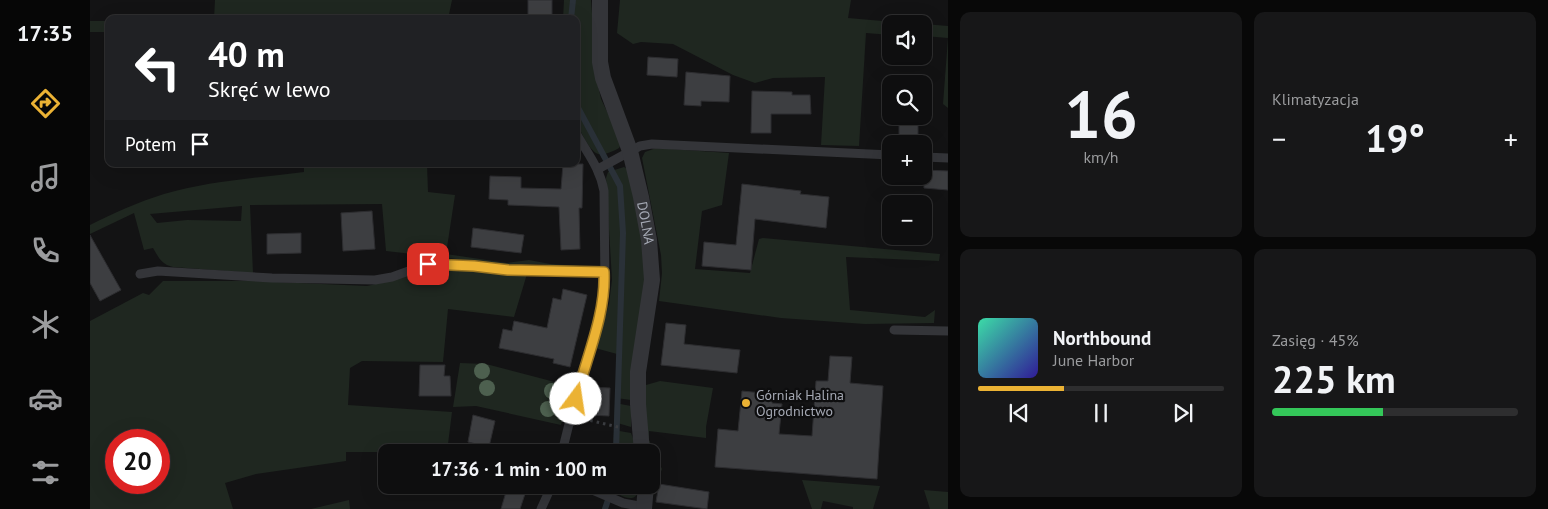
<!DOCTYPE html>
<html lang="pl">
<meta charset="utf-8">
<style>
:root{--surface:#0e0e0f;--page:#171718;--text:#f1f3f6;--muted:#9b9c9e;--line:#2e2e2f;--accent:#ebb234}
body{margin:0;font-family:"PT Sans",sans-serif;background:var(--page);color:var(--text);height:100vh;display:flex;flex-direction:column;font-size:19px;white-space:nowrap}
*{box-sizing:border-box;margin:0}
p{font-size:16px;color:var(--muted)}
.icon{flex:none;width:28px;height:28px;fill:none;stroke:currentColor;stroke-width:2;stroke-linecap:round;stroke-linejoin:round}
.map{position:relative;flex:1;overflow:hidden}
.panel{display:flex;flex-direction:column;gap:12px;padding:12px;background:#080808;width:600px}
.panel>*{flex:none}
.guide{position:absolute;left:15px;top:15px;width:475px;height:152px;border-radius:10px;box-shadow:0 5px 20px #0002,0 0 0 1px var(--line);background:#202124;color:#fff;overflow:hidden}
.controls{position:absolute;left:792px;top:15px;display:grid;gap:10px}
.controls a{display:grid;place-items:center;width:50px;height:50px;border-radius:10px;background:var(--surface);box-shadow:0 5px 20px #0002,0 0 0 1px var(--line);font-size:25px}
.speed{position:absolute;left:15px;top:429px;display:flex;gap:10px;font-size:25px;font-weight:700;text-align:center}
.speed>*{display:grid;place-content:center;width:65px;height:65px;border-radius:50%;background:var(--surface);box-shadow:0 5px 20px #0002,0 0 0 1px var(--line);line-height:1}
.speed .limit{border:8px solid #d22;background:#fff;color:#111}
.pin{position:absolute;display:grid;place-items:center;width:42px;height:42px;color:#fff;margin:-21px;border-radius:10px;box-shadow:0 2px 8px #0006}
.me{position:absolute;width:55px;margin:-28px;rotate:14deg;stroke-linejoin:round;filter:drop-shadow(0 0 4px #0008)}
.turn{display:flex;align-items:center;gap:18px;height:105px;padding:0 20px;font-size:22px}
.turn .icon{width:65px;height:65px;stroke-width:2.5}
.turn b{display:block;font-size:35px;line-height:42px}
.then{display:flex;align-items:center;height:48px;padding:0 20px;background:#0003;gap:10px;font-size:19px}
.big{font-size:38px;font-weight:600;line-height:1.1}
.panel .widget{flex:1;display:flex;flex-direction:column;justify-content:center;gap:8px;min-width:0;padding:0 18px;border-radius:10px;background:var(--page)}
.panel .dial{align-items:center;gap:0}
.dial b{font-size:65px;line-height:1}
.song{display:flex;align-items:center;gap:15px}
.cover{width:60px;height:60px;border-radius:8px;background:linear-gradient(135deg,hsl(160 70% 55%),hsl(250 70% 35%))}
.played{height:5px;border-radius:2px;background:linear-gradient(90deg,var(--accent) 35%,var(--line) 35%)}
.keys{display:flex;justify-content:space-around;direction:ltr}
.heat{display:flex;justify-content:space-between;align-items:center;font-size:28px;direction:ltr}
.charge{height:8px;border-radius:4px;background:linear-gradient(90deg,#34c759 45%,var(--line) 0)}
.panel .tiles{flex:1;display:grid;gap:12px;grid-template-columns:repeat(2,1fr)}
.trip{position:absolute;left:288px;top:444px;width:282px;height:50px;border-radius:10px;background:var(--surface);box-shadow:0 5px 20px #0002,0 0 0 1px var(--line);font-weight:600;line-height:50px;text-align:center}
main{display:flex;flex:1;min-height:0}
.tab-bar{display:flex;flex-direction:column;width:90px;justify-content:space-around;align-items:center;background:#060606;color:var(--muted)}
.tab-bar .icon{width:35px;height:35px}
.tab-bar .on{color:var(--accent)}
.tab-bar b{font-size:22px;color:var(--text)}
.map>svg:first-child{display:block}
</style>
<main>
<nav class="tab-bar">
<b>17:35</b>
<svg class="icon on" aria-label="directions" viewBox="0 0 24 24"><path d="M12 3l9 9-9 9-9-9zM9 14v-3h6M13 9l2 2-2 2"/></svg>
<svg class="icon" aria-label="music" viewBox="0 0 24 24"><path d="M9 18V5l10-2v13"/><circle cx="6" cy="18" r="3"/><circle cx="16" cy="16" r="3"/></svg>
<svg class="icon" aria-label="phone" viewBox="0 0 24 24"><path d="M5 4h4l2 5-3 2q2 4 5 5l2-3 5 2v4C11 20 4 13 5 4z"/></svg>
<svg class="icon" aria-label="climate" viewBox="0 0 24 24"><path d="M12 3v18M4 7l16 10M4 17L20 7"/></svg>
<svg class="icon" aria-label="car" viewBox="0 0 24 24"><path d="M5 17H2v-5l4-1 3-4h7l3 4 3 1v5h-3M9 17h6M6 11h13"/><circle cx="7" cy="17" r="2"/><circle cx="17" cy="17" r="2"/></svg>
<svg class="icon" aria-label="filters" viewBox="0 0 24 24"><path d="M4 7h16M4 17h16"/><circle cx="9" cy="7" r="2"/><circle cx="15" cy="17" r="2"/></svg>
</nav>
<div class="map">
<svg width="858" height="509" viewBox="0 0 858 509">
<rect width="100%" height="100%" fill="#131314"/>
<path fill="#1f2720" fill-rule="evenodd" d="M 125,0 L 362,0 L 358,19 L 124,19 Z
M 474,0 L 501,0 L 507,81 L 511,99 L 532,143 L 529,148 C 524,151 511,157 506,153 C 498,148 490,130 486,122 L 486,19 L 473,19 Z
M 528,0 L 761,0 L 758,18 L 827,24 L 801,24 L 801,35 L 776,33 L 769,146 L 731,145 L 735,77 L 683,78 L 665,83 L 643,75 L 583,44 L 551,42 L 543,44 L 527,33 L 530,0 Z
M 0,21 L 19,21 L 19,32 L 0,32 Z
M 834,24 L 858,26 L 858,108 L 853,104 L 858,38 L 834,36 Z
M 566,148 L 639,153 L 632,205 L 612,211 L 605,269 L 660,273 L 669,239 L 673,238 L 850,254 L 849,261 L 756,257 L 760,310 L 835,317 L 845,310 L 844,323 L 775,324 L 691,318 L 569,301 L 572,273 L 571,255 L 552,158 L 555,152 Z
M 214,164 L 337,164 L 338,192 L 365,195 L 356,254 L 417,263 L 439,260 L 460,264 L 507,267 L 505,269 L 447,264 L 422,265 L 402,263 L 296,251 L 292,204 L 160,205 L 163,273 L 83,267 C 71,264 69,258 63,248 L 54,250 L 44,213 L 0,234 L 0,225 C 24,213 48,202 74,194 C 119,181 167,178 214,172 ZM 152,206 L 151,221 L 97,220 L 67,223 L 60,214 Z
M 534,167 L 539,170 L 556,265 L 541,400 L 526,398 L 527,354 L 505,348 L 519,304 L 522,280 L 516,178 L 518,172 Z
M 348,267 L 416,274 L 437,274 L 424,317 L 358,309 L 353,362 L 272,361 L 260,368 L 258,405 L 362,412 L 357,452 L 256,452 L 256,461 L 166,474 L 135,483 L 143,509 L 0,509 L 0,321 L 53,293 L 59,295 L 73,281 L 164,281 L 277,286 L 304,280 L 339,268 ZM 26,440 L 69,440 L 69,482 L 26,482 Z
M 370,363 L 396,364 L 480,386 L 471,425 L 386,406 L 363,407 Z
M 570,381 L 623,388 L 616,427 L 616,438 L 559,431 L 559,440 L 572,469 L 562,498 L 561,452 L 559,452 L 553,398 L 556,385 Z
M 525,403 L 541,406 L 541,427 L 524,422 Z
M 524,430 L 541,433 L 548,452 L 523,452 Z
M 712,480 L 790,486 L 783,509 L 763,509 L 763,507 L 733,501 L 731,509 L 722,509 Z
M 516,485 L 550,485 C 547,509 529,494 516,487 Z
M 834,490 L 858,492 L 858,509 L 840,509 Z
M 259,500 L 260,509 L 221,509 Z"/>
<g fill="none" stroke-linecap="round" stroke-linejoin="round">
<path stroke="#2a3138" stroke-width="6" d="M 481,19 L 483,0
M 486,104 L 530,186 L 533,233 L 526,452
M 515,509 L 523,485"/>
</g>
<path fill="#3d3e41" stroke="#2d2d30" d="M 438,0 L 462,0 L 462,19 L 438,19 Z
M 558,57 L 588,59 L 587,77 L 557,75 Z
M 596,72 L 640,76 L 639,102 L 611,101 L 611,106 L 594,105 Z
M 662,91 L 702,92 L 702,95 L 720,95 L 721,114 L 681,114 L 681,133 L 661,133 Z
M 809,116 L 828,116 L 828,139 L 809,138 Z
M 473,164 L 493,164 L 492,208 L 489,208 L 490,249 L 471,250 L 469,207 L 418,205 L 418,200 L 399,199 L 400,176 L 431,177 L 431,188 L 471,189 Z
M 834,170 L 858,171 L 858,190 L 834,188 Z
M 652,184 L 711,191 L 710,194 L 739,197 L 736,228 L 665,219 L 661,270 L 612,266 L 614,242 L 646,245 Z
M 282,211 L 285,249 L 253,251 L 251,213 Z
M 383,228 L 434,235 L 431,253 L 381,247 Z
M 211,233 L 211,253 L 177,254 L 177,234 Z
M 0,235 L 31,290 L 10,301 L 0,283 Z
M 473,289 L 497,295 L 480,367 L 463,363 L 464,359 L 409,348 L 413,329 L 422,331 L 424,321 L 457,328 L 463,298 L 471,300 Z
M 576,323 L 596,325 L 594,344 L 650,350 L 647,373 L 571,365 Z
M 740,356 L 762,357 L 760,383 L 793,386 L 787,479 L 625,467 L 628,429 L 648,431 L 652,391 L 683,394 L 682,403 L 692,404 L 689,434 L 722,436 L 726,381 L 738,381 Z
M 330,365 L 355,365 L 354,376 L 360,376 L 361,396 L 329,396 Z
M 499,387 L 520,388 L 519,416 L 498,415 Z
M 383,415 L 405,421 L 399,447 L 378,442 Z
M 569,484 L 619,492 L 617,509 L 566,502 Z
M 418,485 L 438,485 L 430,509 L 411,509 Z"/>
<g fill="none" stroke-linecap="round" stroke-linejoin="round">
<path stroke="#3a3c40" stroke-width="3" stroke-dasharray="2.5 4" stroke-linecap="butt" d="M 494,419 L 532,428"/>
<path stroke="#343539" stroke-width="9" d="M 834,157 L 858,158
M 508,169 L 550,146 L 562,144 L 801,155
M 50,274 L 68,271 L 182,278 L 285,280 L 302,277 L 338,264 L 347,264 L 384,266 L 418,270 L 514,272
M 804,330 L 858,331
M 472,452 L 491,376 L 509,321 L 512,302 L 515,287 L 514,191 C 510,168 497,153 486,133
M 491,485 L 533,503 L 554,507
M 451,509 L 462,485"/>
<g stroke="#343539" stroke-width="16">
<path id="s1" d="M 510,0 L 510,62 L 513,78 L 540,151 L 551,197 L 559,240 L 562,280 L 548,372 L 548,404 L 552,452"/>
<path d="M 554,509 L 556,485"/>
</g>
</g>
<g fill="#4d604f">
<circle cx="392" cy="371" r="8"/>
<circle cx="397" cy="388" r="8"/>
<circle cx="462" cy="391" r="8"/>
<circle cx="458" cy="409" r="8"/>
</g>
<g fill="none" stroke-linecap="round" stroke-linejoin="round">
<g stroke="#997422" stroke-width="12">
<path id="route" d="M 338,264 L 384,266 L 418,270 L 514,272 C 516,315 496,358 486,399"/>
</g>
<use href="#route" stroke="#ebb234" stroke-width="9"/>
</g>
<circle fill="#ebb234" stroke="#0e0e0f" stroke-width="2" cx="656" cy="403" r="5"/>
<g text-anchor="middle" stroke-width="4.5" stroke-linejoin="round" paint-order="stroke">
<g font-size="14" fill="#a5a9b4" stroke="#0e0e0f">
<text dy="5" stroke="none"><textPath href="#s1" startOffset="230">DOLNA</textPath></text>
</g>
<g font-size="14" fill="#a5a9b4" stroke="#0e0e0f" text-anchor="start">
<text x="666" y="400">Górniak Halina<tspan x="666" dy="16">Ogrodnictwo</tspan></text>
</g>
</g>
</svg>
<div class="controls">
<a><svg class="icon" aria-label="sound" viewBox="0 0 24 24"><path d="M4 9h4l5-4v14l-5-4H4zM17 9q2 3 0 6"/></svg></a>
<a><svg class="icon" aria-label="search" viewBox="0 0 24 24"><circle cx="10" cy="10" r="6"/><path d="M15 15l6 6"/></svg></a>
<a>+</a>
<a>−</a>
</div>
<div class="speed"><div class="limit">20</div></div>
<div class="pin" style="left:338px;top:264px;background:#d93025"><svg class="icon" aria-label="arrive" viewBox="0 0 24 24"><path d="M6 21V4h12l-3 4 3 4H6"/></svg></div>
<svg class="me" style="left:486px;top:399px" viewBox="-20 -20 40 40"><circle r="19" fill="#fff"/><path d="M0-13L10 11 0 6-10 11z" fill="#ebb234"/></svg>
<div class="trip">17:36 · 1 min · 100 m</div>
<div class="guide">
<div class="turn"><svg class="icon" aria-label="left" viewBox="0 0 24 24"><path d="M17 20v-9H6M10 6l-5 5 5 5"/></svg><div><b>40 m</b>Skręć w lewo</div></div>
<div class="then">Potem<svg class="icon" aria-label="arrive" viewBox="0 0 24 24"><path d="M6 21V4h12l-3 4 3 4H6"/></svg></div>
</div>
</div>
<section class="panel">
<div class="tiles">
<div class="widget dial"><b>16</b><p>km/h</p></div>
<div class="widget"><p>Klimatyzacja</p>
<div class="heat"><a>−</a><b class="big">19°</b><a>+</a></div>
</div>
<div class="widget">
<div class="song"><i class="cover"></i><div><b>Northbound</b><p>June Harbor</p></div></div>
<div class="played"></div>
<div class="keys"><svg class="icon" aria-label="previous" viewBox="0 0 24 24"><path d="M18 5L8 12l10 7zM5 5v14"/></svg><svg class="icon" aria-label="pause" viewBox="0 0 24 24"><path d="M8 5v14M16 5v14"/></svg><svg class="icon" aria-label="next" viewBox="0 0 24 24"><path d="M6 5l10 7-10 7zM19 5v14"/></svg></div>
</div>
<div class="widget"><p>Zasięg · 45%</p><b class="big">225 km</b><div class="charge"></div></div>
</div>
</section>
</main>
